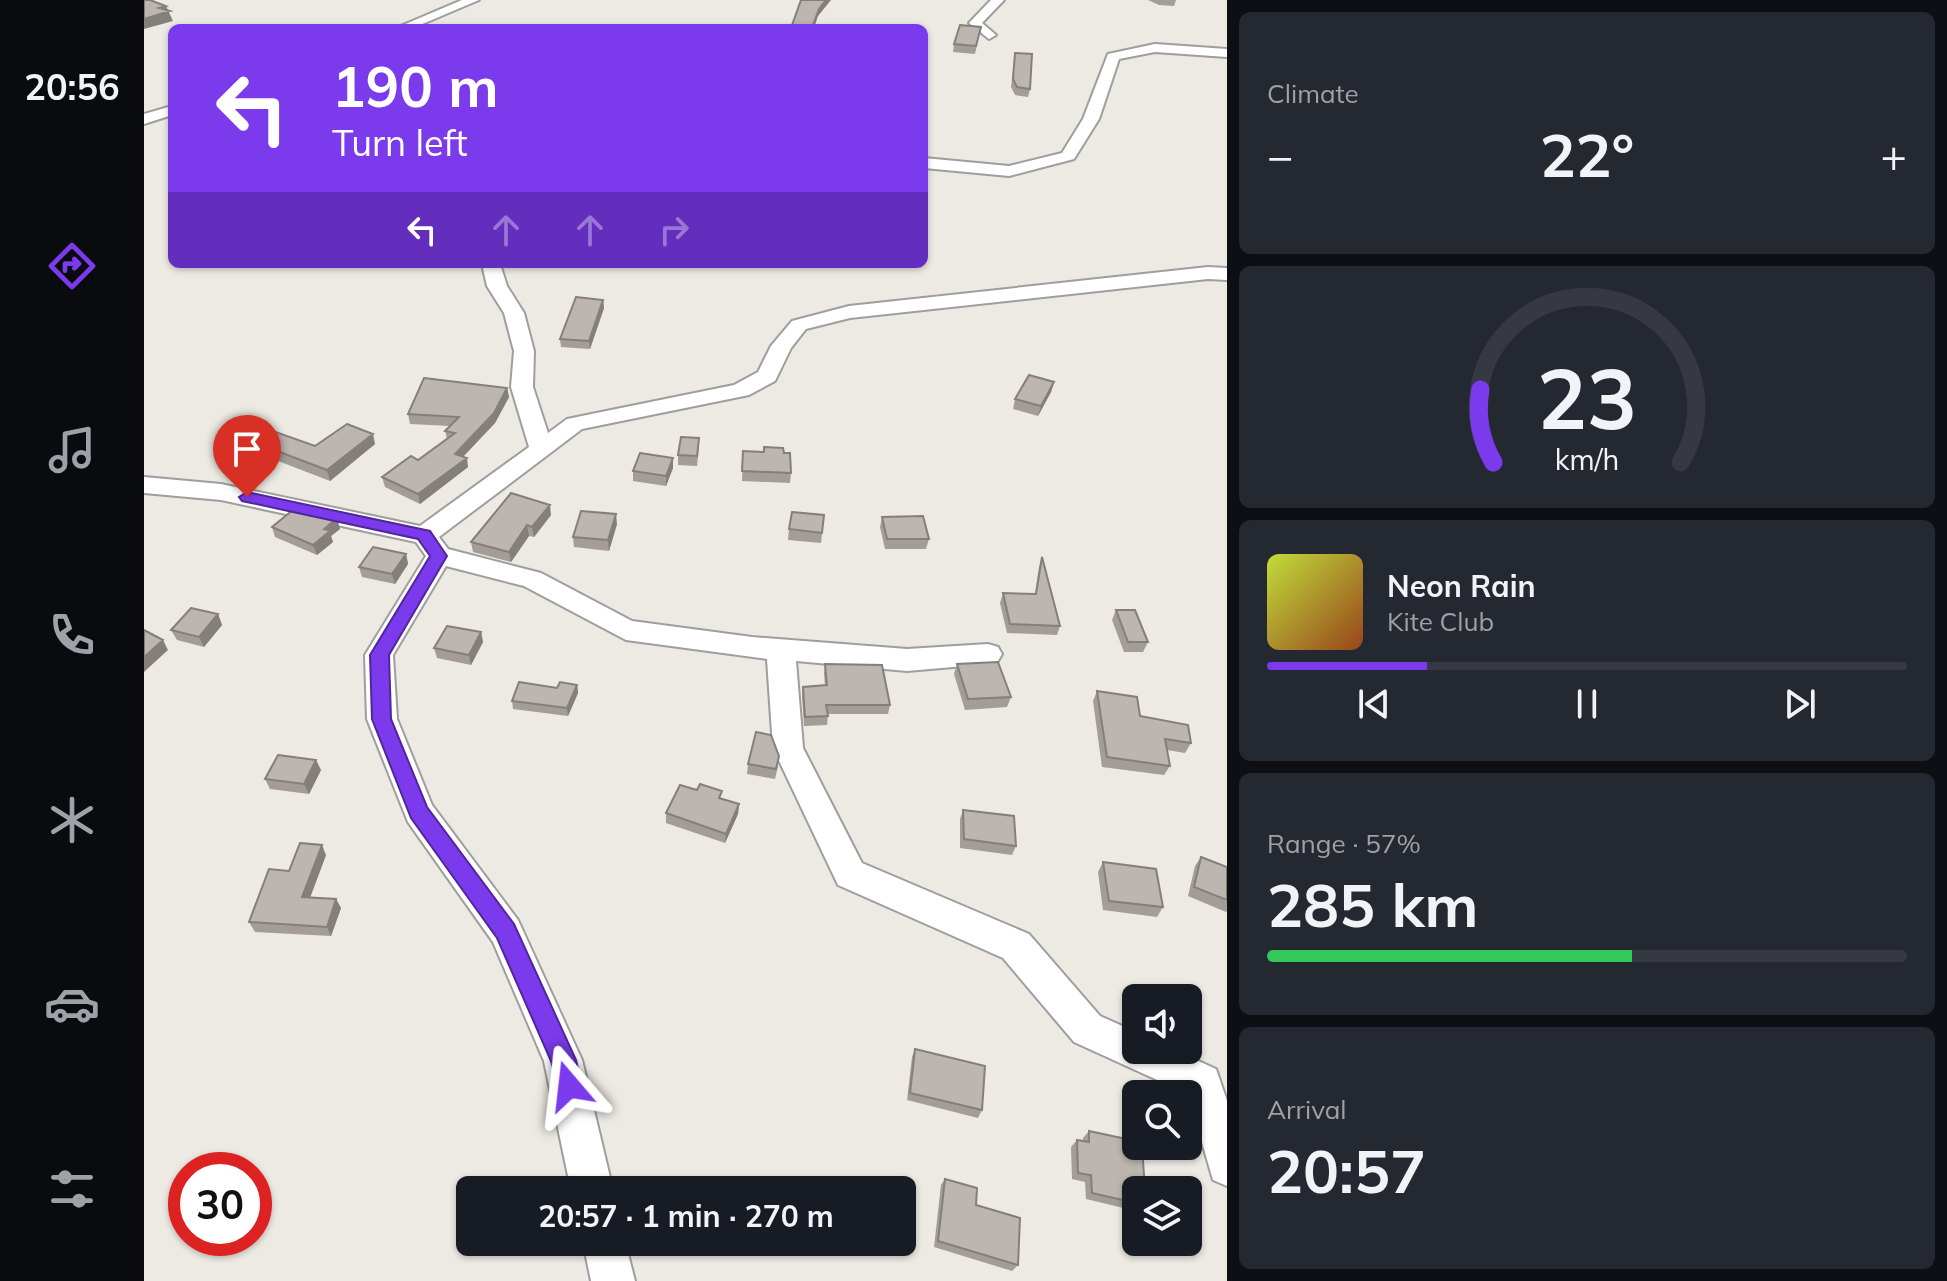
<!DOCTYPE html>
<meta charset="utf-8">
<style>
:root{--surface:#171b24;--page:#242831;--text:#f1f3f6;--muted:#9ea1a6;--line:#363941;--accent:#7c3aed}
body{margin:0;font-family:Mulish,sans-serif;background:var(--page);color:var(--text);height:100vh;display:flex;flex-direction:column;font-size:30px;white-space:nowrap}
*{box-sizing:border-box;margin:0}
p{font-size:26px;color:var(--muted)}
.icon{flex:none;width:44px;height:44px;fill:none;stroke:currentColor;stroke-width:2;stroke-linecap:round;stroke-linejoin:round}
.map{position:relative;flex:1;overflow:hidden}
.side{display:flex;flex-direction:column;gap:12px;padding:12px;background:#0d0f14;width:720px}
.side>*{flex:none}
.hud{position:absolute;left:24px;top:24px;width:760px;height:244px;border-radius:12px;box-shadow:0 2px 6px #0004;background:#7c3aed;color:#fff;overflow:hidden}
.fabs{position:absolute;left:978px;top:984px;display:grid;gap:16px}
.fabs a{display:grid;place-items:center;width:80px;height:80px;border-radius:12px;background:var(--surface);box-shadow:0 2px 6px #0004;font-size:40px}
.speed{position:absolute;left:24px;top:1152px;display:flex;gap:16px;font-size:40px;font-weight:700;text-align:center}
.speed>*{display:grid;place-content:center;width:104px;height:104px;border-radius:50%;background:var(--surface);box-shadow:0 2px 6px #0004;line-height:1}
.speed .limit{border:12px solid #d22;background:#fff;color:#111}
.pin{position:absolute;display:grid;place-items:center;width:68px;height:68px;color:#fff;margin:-82px -34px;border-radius:50% 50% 50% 0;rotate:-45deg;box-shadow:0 0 8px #0007}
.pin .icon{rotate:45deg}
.me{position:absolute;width:88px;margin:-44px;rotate:343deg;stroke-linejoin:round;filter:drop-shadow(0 0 6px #0008)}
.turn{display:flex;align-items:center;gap:28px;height:168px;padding:0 32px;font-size:36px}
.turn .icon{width:104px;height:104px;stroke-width:2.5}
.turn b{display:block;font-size:56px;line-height:68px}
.lanes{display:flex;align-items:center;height:76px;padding:0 32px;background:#0003;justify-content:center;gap:40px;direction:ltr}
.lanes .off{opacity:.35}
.big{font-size:60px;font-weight:700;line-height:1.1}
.side .widget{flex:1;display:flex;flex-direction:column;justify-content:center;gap:12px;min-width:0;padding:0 28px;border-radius:12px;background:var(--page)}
.side .dial{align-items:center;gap:0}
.dial svg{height:208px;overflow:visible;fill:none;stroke:var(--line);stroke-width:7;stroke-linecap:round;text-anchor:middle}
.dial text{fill:var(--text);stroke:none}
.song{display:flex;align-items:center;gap:24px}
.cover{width:96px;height:96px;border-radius:12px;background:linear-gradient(135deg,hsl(70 70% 55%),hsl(20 70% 35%))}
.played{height:8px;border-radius:4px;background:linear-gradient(90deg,var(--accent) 25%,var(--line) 25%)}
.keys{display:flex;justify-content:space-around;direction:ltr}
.heat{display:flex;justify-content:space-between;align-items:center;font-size:44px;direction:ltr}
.charge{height:12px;border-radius:6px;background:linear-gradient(90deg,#34c759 57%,var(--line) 0)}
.trip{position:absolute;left:312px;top:1176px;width:460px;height:80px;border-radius:12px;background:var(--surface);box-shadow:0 2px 6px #0004;font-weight:700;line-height:80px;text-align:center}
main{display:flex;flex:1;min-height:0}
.tabs{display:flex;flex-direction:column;width:144px;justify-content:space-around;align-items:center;background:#090b0e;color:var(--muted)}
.tabs .icon{width:56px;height:56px}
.tabs .active{color:var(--accent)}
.tabs b{font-size:36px;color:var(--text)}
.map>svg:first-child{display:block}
</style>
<main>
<nav class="tabs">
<b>20:56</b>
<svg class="icon active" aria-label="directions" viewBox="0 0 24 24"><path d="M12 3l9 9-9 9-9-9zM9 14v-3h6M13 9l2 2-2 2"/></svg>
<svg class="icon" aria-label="music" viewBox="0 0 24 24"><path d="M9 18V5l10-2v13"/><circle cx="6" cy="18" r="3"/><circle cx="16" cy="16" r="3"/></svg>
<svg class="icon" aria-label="phone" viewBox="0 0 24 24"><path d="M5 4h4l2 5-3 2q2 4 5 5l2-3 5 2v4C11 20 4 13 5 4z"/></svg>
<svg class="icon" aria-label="climate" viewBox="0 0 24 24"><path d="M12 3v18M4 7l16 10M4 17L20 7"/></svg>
<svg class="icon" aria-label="car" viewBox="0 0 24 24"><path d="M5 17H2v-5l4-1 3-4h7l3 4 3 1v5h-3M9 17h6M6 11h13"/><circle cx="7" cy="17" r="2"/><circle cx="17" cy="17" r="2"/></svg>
<svg class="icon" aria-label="filters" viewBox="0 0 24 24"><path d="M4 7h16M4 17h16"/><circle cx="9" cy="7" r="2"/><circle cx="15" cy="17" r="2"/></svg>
</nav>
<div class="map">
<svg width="1083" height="1281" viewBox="0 0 1083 1281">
<rect width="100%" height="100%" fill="#ede9e3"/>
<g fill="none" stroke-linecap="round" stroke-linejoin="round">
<g stroke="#9e9e9e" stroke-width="4">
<path id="minor" d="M 318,0 L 335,0 L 269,28 L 252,28 Z
M 847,0 L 860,0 L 838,23 L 852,35 L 845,39 L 825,23 Z
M 1011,44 L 1083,49 L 1083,57 L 1011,52 L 975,59 L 955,119 L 930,159 L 865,176 L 780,168 L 780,158 L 865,166 L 918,153 L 939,119 L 964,54 Z
M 28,106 L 28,115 L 0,124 L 0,114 Z
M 338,264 L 356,264 L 363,286 L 380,313 L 390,351 L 389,387 L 404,433 L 423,419 L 590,385 L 614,372 L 627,346 L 648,321 L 705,306 L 1064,267 L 1083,268 L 1083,280 L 1064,279 L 706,318 L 662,329 L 647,348 L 631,381 L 605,395 L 438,429 L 295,537 L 304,549 L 397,573 L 488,621 L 608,637 L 763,649 L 844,644 L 854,647 L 858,654 L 854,661 L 844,664 L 763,671 L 652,661 L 659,748 L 718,863 L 885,934 L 956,1016 L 992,1032 L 992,1050 L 1030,1050 L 1072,1069 L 1083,1101 L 1083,1186 L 1069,1180 L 1044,1094 L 930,1042 L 859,958 L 694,885 L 629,748 L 623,659 L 482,640 L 380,586 L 302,566 L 249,655 L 253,719 L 288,805 L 374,920 L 438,1060 L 469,1190 L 427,1190 L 400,1061 L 349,942 L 264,822 L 223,719 L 221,655 L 282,556 L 272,542 L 77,500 L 0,493 L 0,477 L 77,484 L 276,526 L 385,447 L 367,387 L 370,351 L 360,313 L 343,286 Z
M 439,1242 L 481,1242 L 491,1281 L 447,1281 Z"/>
</g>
<use href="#minor" fill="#fff" fill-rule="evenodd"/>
</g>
<path fill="#a39c97" d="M 1004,0 L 1032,0 L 1030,6 L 1015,5 Z
M 837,27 L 831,54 L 809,52 L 810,44 Z
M 871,53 L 886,89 L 884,97 L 871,95 L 867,87 Z
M 459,300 L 460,308 L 446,349 L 417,347 L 416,339 Z
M 910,382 L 907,392 L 894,416 L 869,409 L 871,399 Z
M 363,388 L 365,397 L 351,423 L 319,457 L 324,467 L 276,504 L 241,487 L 238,477 L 274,460 L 303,439 L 301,431 L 306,426 L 266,424 L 264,414 Z
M 112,443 L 171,446 L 231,444 L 186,481 L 116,454 Z
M 555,448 L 553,466 L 534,465 L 534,455 Z
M 599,451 L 640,453 L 647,473 L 646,483 L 598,481 Z
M 529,458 L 529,468 L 522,486 L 489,481 L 489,471 Z
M 407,515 L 390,537 L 385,536 L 367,562 L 329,552 L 327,542 Z
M 680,515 L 677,543 L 644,540 L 645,529 Z
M 738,517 L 785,539 L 782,549 L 741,549 L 736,527 Z
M 473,524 L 465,551 L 430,547 L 429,537 Z
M 128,527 L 196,529 L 187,536 L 189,542 L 173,555 L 131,537 Z
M 262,554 L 264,564 L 251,584 L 218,577 L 215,567 Z
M 898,557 L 916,626 L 913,635 L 863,633 L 856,603 L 859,593 L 891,594 L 895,567 Z
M 972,610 L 1004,642 L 999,652 L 980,652 L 968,620 Z
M 74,614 L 78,625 L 60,647 L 33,640 L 27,630 Z
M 337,632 L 339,642 L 327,665 L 293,658 L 290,648 Z
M 681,664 L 746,705 L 744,714 L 684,714 L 683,725 L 660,726 L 658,696 L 659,687 L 681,686 L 680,674 Z
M 813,664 L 867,697 L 863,707 L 821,710 L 810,674 Z
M 433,685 L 434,693 L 424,716 L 369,709 L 368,701 L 413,688 Z
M 953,691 L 996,716 L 1047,743 L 1041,753 L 1023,750 L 1026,766 L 1020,775 L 958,767 L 949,701 Z
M 604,764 L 634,766 L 631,779 L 603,774 Z
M 177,770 L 165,794 L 126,789 L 121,779 Z
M 595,804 L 594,814 L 581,843 L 522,823 L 522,813 Z
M 819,810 L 872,846 L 868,855 L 816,848 L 816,819 Z
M 182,855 L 166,897 L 192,899 L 197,908 L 187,936 L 111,932 L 105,922 L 145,871 Z
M 1057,857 L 1083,867 L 1083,911 L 1082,912 L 1044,896 L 1051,866 Z
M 959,862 L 1019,907 L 1013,917 L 959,910 L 954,872 Z
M 771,1049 L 838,1110 L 834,1118 L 763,1100 L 768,1057 Z
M 945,1131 L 992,1190 L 992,1211 L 942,1199 L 941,1182 L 928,1179 L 927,1147 L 933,1140 L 939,1141 L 939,1138 Z
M 801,1179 L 874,1265 L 868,1271 L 790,1247 L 797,1185 Z"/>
<path fill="#847f7b" d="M 682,0 L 687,0 L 674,16 L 670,28 L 668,28 L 675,9 Z
M 22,6 L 29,21 L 0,29 L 0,19 L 15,8 Z
M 459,300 L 460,308 L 446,349 L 445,341 Z
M 910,382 L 907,392 L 894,416 L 897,406 Z
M 363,388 L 365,397 L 351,423 L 313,463 L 311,454 Z
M 229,434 L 231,444 L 186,481 L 183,470 Z
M 323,458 L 324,467 L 276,504 L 274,494 Z
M 529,458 L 529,468 L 522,486 L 522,476 Z
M 406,505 L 407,515 L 390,537 L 388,527 Z
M 472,514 L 473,524 L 465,551 L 464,540 Z
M 193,518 L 196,529 L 187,536 L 189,542 L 173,555 L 169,545 L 180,529 Z
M 383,525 L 385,536 L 367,562 L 365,552 Z
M 262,554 L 264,564 L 251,584 L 248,574 Z
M 74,614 L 78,625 L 60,647 L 55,637 Z
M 337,632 L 339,642 L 327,665 L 325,655 Z
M 19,640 L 24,650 L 0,672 L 0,657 Z
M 433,685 L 434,693 L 424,716 L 423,708 Z
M 172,760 L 177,770 L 165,794 L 160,784 Z
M 595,804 L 594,814 L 581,843 L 582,834 Z
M 178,845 L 182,855 L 163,906 L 158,897 Z
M 192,899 L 197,908 L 187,936 L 183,927 Z"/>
<path fill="#bdb5b0" stroke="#847f7b" stroke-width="2" d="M 0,0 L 6,0 L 22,6 L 15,8 L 26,11 L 0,19 Z
M 657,0 L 682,0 L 675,9 L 668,28 L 647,28 Z
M 816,25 L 837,27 L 832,46 L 810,44 Z
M 871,53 L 888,54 L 886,89 L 873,87 L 869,79 Z
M 432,297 L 459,300 L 445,341 L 416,339 Z
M 885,375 L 910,382 L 897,406 L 871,399 Z
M 280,378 L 363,388 L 350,413 L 311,454 L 323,458 L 274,494 L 238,477 L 267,456 L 274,460 L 311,433 L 301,431 L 315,417 L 264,414 Z
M 203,424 L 229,434 L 183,470 L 112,443 L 129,431 L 171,446 Z
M 537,437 L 555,438 L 553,456 L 534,455 Z
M 620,447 L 639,448 L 640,453 L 646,453 L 647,473 L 598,471 L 599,451 L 620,452 Z
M 496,453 L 529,458 L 522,476 L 489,471 Z
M 367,493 L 406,505 L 388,527 L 383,525 L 365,552 L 327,542 Z
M 150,509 L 193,518 L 180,529 L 186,531 L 169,545 L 128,527 Z
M 437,511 L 472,514 L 464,540 L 429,537 Z
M 648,512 L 680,515 L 678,533 L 645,529 Z
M 779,516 L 785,539 L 743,539 L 738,517 Z
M 229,547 L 262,554 L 248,574 L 215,567 Z
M 898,557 L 916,626 L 866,624 L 859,593 L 892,594 Z
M 47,608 L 74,614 L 55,637 L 27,630 Z
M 972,610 L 991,610 L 1004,642 L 984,642 Z
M 303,626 L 337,632 L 325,655 L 290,648 Z
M 0,630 L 19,640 L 0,657 Z
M 854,662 L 867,697 L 824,699 L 813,664 Z
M 681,664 L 738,665 L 746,705 L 682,705 L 684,716 L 661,717 L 659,687 L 683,685 Z
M 375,682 L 413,688 L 416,682 L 433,685 L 423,708 L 368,701 Z
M 953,691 L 993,697 L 996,716 L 1044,725 L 1047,743 L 1021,739 L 1026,766 L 963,757 Z
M 612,732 L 627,735 L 635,756 L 632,769 L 604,764 Z
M 134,755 L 172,760 L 160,784 L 121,779 Z
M 556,784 L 578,791 L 575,798 L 595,804 L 582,834 L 522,813 L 536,785 L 553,790 Z
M 819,810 L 870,816 L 872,846 L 820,839 Z
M 156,843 L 178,845 L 158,897 L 192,899 L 183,927 L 105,922 L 125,869 L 145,871 Z
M 1057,857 L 1083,867 L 1083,900 L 1050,887 Z
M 959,862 L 1012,869 L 1019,907 L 965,901 Z
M 771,1049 L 841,1066 L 838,1110 L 766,1093 Z
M 945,1131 L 992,1141 L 992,1146 L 998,1146 L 1001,1190 L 992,1190 L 992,1203 L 948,1193 L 947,1175 L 934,1173 L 933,1140 L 945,1142 Z
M 801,1179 L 833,1188 L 832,1205 L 876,1218 L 874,1265 L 794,1241 Z"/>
<path fill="#7c3aed" stroke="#51269a" stroke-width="2" d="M 103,492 L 286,531 L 303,556 L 245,655 L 247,719 L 283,807 L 370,924 L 432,1060 L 438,1086 L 434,1095 L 425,1098 L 416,1095 L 407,1061 L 353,938 L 267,818 L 228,719 L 226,655 L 286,556 L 274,539 L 98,501 L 95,497 Z"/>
</svg>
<div class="fabs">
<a><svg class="icon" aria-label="sound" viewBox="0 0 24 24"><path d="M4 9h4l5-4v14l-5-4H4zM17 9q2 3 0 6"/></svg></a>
<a><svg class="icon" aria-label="search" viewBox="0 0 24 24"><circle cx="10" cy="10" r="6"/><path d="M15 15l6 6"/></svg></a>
<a><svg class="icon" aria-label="layers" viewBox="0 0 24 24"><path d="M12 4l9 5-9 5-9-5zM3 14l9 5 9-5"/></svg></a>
</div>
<div class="speed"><div class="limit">30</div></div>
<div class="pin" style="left:103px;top:497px;background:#d93025"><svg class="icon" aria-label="arrive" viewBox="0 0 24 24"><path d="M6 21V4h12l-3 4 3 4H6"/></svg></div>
<svg class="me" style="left:425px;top:1086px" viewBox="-20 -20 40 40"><path d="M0-17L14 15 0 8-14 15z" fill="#7c3aed" stroke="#fff" stroke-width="4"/></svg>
<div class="trip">20:57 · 1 min · 270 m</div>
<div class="hud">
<div class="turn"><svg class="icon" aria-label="left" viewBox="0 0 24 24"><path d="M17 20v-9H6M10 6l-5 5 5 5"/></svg><div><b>190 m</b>Turn left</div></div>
<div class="lanes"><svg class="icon" aria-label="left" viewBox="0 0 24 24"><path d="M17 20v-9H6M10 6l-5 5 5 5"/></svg><svg class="icon off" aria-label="ahead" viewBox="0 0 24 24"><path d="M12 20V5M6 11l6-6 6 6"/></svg><svg class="icon off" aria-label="ahead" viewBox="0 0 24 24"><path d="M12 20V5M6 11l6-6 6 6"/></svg><svg class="icon off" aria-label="right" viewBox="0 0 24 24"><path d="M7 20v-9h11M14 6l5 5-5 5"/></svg></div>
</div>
</div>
<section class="side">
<div class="widget"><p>Climate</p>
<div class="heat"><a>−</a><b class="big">22°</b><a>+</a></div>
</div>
<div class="widget dial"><svg viewBox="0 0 100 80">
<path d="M14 69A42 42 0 1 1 86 69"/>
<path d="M14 69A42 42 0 0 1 9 41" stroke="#7c3aed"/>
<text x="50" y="56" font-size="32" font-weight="700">23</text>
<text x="50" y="72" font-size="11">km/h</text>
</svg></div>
<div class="widget">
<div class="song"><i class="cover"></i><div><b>Neon Rain</b><p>Kite Club</p></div></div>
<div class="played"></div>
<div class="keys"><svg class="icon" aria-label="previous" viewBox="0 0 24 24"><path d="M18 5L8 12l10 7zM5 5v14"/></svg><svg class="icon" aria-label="pause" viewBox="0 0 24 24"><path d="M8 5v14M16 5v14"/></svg><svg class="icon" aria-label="next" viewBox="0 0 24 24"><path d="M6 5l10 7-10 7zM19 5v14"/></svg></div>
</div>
<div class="widget"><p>Range · 57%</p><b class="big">285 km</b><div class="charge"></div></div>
<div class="widget"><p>Arrival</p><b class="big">20:57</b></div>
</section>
</main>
